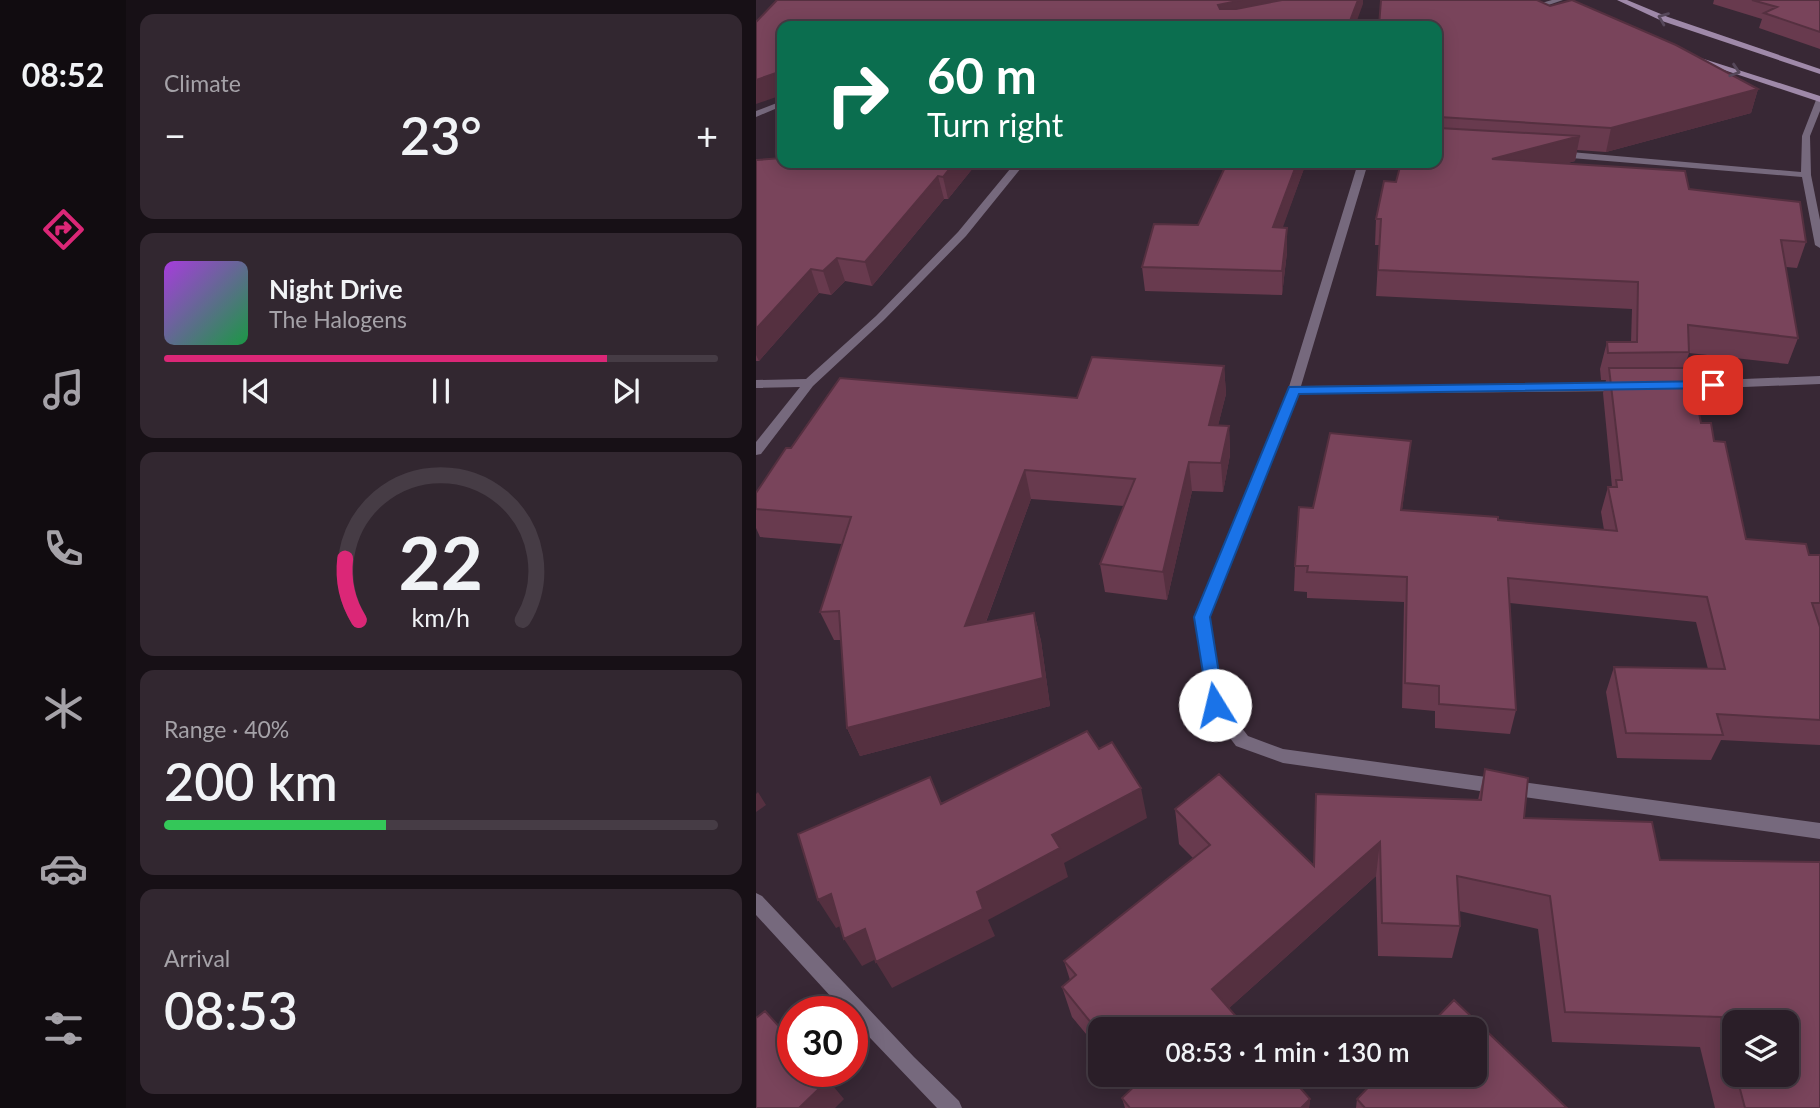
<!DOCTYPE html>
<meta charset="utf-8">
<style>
:root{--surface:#2a1e28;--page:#322730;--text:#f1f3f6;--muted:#a5a2a8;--line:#463c45;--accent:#db2777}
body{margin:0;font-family:Lato,sans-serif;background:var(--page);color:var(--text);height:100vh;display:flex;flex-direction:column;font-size:26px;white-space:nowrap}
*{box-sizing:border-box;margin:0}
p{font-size:23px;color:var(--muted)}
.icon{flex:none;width:38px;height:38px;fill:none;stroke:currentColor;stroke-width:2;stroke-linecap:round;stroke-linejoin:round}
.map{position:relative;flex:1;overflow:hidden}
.panel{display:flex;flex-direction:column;gap:14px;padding:14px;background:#171016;width:630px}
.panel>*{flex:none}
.hud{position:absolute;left:21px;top:21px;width:665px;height:147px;border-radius:14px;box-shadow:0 4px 18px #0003,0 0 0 2px var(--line);background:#0b6e4f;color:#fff;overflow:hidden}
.buttons{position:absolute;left:966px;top:1010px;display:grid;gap:14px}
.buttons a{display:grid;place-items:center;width:77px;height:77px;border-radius:14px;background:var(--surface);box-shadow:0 4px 18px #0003,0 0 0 2px var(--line);font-size:35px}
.speed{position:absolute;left:21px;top:996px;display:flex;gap:14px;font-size:35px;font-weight:700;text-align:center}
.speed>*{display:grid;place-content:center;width:91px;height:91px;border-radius:50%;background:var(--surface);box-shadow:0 4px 18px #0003,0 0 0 2px var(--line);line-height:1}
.speed .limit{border:10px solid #d22;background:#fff;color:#111}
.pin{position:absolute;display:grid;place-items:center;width:60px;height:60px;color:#fff;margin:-30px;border-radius:14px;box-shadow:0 4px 10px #0006}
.me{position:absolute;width:77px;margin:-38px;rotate:351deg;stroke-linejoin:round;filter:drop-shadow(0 0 5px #0008)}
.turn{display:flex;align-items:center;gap:24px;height:147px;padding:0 35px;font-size:32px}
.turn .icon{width:91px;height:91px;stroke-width:2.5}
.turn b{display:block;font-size:49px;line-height:60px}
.big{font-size:52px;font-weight:600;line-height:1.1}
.panel .tile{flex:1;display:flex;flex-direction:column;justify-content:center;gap:10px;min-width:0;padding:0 24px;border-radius:14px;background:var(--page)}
.panel .dial{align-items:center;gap:0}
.dial svg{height:182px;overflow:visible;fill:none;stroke:var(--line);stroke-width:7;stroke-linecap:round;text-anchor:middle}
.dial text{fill:var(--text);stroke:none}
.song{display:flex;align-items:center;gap:21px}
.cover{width:84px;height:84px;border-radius:10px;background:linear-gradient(135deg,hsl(280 70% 55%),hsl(140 70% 35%))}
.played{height:7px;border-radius:4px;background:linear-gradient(90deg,var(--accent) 80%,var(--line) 80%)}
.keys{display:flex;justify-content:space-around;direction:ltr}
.heat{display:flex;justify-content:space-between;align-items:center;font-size:38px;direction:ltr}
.charge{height:10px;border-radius:5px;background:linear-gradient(90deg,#34c759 40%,var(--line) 0)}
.trip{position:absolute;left:332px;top:1017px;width:399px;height:70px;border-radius:14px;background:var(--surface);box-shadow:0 4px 18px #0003,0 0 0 2px var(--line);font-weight:600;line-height:70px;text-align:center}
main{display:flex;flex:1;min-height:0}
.dock{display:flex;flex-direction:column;width:126px;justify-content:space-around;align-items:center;background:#110c10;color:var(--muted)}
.dock .icon{width:49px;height:49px}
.dock .active{color:var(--accent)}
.dock b{font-size:32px;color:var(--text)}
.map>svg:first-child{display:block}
</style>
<main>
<nav class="dock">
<b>08:52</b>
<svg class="icon active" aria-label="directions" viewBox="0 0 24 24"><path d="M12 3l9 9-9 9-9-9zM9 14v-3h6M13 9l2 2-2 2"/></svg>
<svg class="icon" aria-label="music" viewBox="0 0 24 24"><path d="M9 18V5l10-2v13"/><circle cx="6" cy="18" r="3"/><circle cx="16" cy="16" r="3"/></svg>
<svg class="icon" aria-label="phone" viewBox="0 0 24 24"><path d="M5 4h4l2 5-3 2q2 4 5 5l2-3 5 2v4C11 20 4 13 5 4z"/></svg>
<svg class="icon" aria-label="climate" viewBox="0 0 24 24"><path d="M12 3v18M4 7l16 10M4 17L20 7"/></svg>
<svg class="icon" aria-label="car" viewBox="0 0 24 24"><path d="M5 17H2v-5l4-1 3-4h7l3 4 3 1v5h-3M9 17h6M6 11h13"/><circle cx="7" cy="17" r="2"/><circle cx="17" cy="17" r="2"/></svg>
<svg class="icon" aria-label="filters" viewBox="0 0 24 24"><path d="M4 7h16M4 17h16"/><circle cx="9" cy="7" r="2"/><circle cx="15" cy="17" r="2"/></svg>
</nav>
<section class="panel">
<div class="tile"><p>Climate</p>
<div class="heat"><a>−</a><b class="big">23°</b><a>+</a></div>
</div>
<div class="tile">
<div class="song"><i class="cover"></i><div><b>Night Drive</b><p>The Halogens</p></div></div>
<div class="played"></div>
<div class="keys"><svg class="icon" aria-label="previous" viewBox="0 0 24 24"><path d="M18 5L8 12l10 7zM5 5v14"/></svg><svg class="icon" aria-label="pause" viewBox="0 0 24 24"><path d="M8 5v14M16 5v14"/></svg><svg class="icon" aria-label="next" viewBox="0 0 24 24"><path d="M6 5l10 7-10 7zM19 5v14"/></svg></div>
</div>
<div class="tile dial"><svg viewBox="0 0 100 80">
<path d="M14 69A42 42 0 1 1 86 69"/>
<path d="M14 69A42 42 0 0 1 8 42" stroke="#db2777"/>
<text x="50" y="56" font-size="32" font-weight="700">22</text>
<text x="50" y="72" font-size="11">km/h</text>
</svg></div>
<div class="tile"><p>Range · 40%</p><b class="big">200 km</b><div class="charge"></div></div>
<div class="tile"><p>Arrival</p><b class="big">08:53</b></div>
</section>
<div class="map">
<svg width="1064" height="1108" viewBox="0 0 1064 1108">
<rect width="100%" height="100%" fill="#382835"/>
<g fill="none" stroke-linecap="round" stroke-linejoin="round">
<path fill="#76697d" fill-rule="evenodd" d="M 750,0 L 760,0 L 775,6 L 796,0 L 807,0 L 775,11 Z"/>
<path fill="#76697d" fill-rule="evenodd" d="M 1064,97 L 1064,111 L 1054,136 L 1055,175 L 1064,220 L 1064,248 L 1059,245 L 1046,177 L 803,157 L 798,154 L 803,151 L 1045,172 L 1046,136 L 1060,100 Z
M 26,101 L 26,106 L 0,117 L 0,111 Z
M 259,163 L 269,163 L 210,236 L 128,320 L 57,386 L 5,454 L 0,455 L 0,442 L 44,387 L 0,388 L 0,380 L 50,379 L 120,316 L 202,232 Z
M 602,163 L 612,163 L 545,386 L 867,383 L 873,387 L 867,391 L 543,394 L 453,617 L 467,703 L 492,736 L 527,749 L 1064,823 L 1064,839 L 527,763 L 480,746 L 453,710 L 439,617 L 532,390 Z
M 1064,376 L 1064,384 L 915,390 L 909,386 L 915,382 Z
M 0,893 L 6,896 L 158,1057 L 203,1101 L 206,1108 L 181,1108 L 96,1019 L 96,1012 L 89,1012 L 0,915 Z"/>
<path fill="#9f89a9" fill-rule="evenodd" d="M 861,0 L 871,0 L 912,17 L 1064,69 L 1064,74 L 906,21 Z
M 929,53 L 1064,96 L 1064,102 L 929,57 Z"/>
</g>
<path fill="#683a4e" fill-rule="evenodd" d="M 958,0 L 1064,0 L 1064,49 L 1003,28 L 1006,19 L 957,4 Z
M 681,26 L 1002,89 L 995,113 L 850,152 L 821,150 L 819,161 L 808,164 L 933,189 L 1050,242 L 1041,268 L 1030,267 L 1042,338 L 1032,364 L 933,353 L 928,368 L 934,403 L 945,423 L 958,441 L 990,539 L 1053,555 L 1064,555 L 1064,745 L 965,740 L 955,760 L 861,758 L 850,692 L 858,667 L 952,669 L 940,622 L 754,603 L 760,710 L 754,734 L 679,728 L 679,711 L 646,708 L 648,602 L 551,598 L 551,592 L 538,591 L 539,566 L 557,508 L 655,441 L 646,510 L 848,530 L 845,512 L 852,487 L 856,487 L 847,393 L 850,380 L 845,380 L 844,369 L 851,342 L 875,342 L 876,309 L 620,296 L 623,245 L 619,245 L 620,219 L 640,182 L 681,163 Z
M 0,160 L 26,163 L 226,163 L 223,168 L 217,168 L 192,199 L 188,199 L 116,286 L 89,281 L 75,295 L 63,293 L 3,361 L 0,361 Z
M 471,163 L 550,163 L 526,228 L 531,228 L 531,252 L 526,295 L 389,291 L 386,267 L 442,225 Z
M 468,366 L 470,394 L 462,425 L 473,426 L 474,455 L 467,492 L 436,491 L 411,600 L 349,592 L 344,564 L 368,506 L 275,499 L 230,622 L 278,613 L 285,641 L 294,706 L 104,756 L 91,728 L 85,640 L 78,640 L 64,612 L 86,544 L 4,537 L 0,528 L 0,493 L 35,448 L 321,398 Z
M 729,769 L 768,818 L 904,860 L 1064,1108 L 959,1108 L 944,1047 L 796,1042 L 782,929 L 703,911 L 704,926 L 696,958 L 622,956 L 620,876 L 473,1008 L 345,1029 L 345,1052 L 316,1017 L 306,987 L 314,980 L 308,961 L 437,858 L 423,844 L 419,809 L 558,866 L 722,800 ZM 978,1022 L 1031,1074 L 978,1074 Z
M 363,1074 L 532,1074 L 554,1099 L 553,1108 L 369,1108 L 366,1098 L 375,1090 Z
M 601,1099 L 811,1108 L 600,1108 Z"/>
<path fill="#553040" d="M 486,0 L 582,0 L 463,24 L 462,5 Z
M 602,0 L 607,0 L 607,4 L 599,26 L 592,26 Z
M 26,71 L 26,95 L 0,104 L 0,80 Z
M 1002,89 L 995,113 L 850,152 L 855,128 Z
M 824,136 L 819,161 L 732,184 L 736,159 Z
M 198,163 L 216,163 L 217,168 L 192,199 L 187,177 Z
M 541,163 L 550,163 L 518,252 L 517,227 Z
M 182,176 L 188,199 L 116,286 L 109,262 Z
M 531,228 L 531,252 L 526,295 L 526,271 Z
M 81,258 L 89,281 L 75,295 L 67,271 Z
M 55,269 L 63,293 L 3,361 L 0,355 L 0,329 Z
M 468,366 L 470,394 L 455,454 L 453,425 Z
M 473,426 L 474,455 L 467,492 L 465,463 Z
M 655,441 L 652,466 L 642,536 L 645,510 Z
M 433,462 L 436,491 L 411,600 L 407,572 Z
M 269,470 L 275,499 L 218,654 L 209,626 Z
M 278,613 L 285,641 L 294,706 L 104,756 L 91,728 Z
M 385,788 L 391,818 L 308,863 L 312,877 L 232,920 L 239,936 L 136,988 L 120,962 L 221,892 L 296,835 Z
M 2,792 L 10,805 L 0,812 L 0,794 Z
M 624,842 L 620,876 L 460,1020 L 456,989 Z
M 75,894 L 92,922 L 80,928 L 62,900 Z
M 109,929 L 126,956 L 106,966 L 88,939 Z
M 72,1080 L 88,1099 L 79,1108 L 43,1108 Z
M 554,1099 L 553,1108 L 545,1108 Z"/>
<path fill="#79445b" stroke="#553040" stroke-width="2" d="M 21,0 L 486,0 L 462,5 L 464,9 L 480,9 L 526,0 L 602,0 L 592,26 L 26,26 L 26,71 L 0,80 L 0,22 Z
M 625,0 L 781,0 L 794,6 L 816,0 L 920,45 L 1002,89 L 855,128 L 684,117 L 681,120 L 681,26 L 623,26 Z
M 996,0 L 1064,0 L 1064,32 L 1008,13 L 1021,7 Z
M 681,120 L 683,128 L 824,136 L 736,159 L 929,171 L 933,189 L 1044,202 L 1050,242 L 1025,240 L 1042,338 L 932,325 L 933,352 L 852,353 L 851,342 L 881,342 L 882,282 L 622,270 L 625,219 L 620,219 L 628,181 L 640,182 L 645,163 L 681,163 Z
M 26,158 L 26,163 L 198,163 L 187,177 L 182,176 L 109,262 L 81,258 L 67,271 L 55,269 L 0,329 L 0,160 Z
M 471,163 L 541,163 L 517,227 L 531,228 L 526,271 L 386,267 L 398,224 L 442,225 Z
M 336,357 L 468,366 L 453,425 L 473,426 L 465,463 L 433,462 L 407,572 L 344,564 L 379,479 L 269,470 L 209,626 L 278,613 L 287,678 L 91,728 L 83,611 L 64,612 L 95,517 L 0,509 L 0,493 L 30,448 L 35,448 L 84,378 L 321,398 Z
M 853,368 L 933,368 L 934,403 L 941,403 L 945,423 L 955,423 L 958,441 L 969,442 L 990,539 L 1050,544 L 1053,555 L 1064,555 L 1064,603 L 1056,603 L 1064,627 L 1064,720 L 961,714 L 967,735 L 870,733 L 858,667 L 969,669 L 951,597 L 752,578 L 760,710 L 683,704 L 683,686 L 649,683 L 651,577 L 551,572 L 552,566 L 539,566 L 543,507 L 557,508 L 574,433 L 655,441 L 645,510 L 742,517 L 742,520 L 861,531 L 852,487 L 861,487 L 860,480 L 866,480 Z
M 331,731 L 343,749 L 356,742 L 385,788 L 296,835 L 304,848 L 221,892 L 227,909 L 120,962 L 109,929 L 88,939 L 75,894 L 62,900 L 42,834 L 174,777 L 185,804 Z
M 729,769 L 772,778 L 768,818 L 896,822 L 904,860 L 1064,862 L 1064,1108 L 989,1108 L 980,1074 L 1031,1074 L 1031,1022 L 978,1022 L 978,1068 L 965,1017 L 809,1012 L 794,896 L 701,876 L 704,926 L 626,923 L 624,842 L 456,989 L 491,1029 L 345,1029 L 345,1035 L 306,987 L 320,975 L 308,961 L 454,845 L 419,809 L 463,774 L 558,866 L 560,794 L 725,800 Z
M 698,1000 L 811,1108 L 609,1108 L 601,1099 L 625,1074 L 719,1074 L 719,1029 L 670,1029 Z
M 9,1011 L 37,1042 L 37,1071 L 63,1071 L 72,1080 L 43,1108 L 0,1108 L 0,1018 Z
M 377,1074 L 532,1074 L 554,1099 L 545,1108 L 374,1108 L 366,1098 L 383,1082 Z"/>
<defs><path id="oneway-chevron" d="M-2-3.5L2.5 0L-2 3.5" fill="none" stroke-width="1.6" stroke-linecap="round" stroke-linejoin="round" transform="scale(1.75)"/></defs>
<g stroke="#56485a">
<use href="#oneway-chevron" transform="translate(907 18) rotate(-158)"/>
<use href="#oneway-chevron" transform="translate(979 71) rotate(18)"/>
</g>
<path fill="#1a73e8" stroke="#114b97" stroke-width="2" d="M 957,381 L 963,385 L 961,388 L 543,394 L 454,617 L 468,705 L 465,710 L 459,712 L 453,710 L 438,617 L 533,387 Z"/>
</svg>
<div class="buttons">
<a><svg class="icon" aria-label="layers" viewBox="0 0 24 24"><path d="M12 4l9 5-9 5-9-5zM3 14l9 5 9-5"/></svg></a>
</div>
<div class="speed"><div class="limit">30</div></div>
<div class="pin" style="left:957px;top:385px;background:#d93025"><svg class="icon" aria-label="arrive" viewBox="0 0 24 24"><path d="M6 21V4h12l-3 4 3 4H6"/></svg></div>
<svg class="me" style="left:459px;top:705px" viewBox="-20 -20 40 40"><circle r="19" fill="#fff"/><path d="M0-13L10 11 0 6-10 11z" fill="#1a73e8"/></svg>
<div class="trip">08:53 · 1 min · 130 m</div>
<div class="hud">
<div class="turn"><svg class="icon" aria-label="right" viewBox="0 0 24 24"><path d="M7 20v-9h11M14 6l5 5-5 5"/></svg><div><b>60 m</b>Turn right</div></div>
</div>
</div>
</main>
